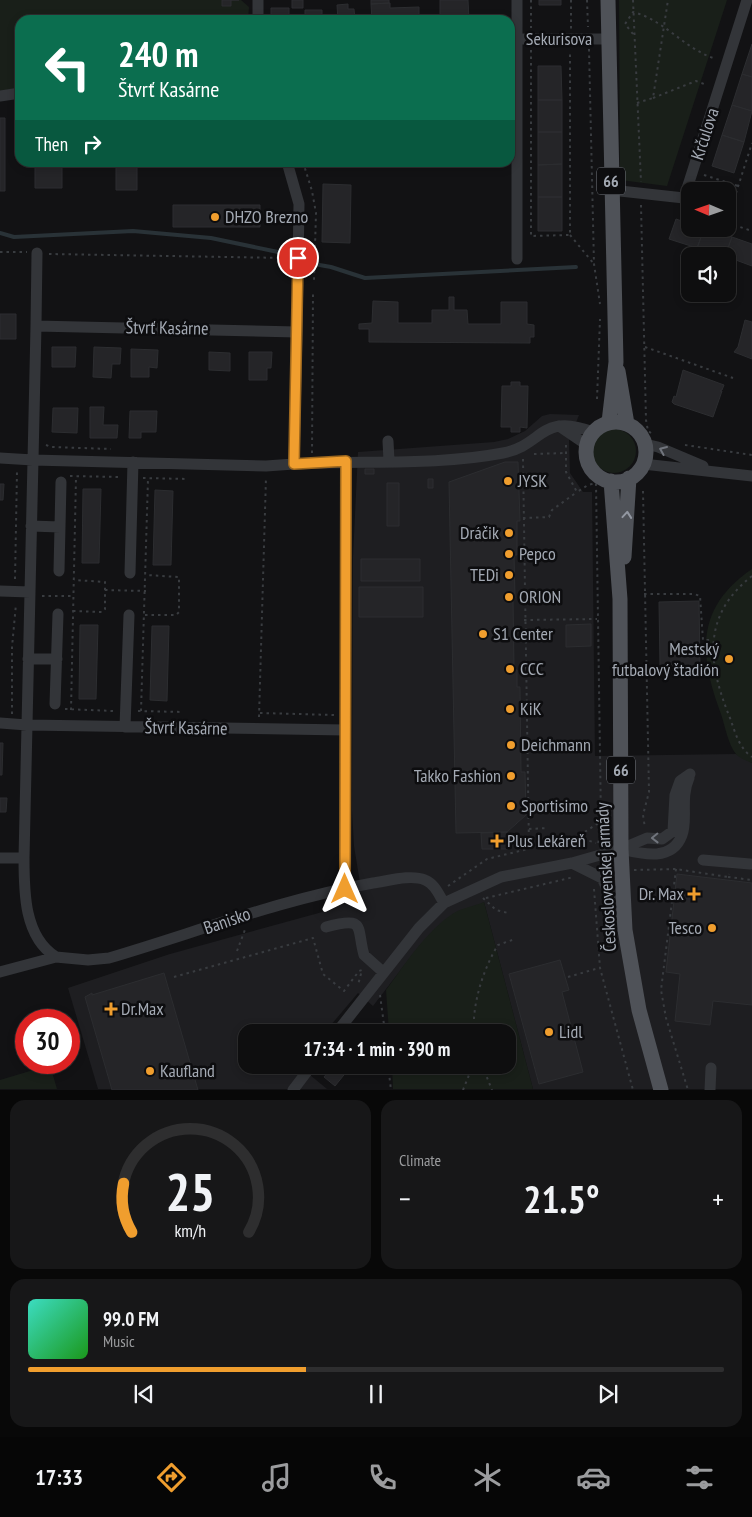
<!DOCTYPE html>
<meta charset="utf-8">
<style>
:root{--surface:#0e0e0f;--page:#171718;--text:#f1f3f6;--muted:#9b9c9e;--line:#2e2e2f;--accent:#f09e2e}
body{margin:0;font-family:"PT Sans Narrow",sans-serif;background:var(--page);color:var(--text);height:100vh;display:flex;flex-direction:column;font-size:19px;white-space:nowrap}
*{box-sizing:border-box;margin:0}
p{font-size:16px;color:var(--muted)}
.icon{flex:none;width:28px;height:28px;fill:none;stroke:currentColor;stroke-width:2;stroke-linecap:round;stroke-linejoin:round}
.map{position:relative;height:1090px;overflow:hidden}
.panel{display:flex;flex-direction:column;gap:10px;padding:10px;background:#080808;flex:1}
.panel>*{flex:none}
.top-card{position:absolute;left:15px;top:15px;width:500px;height:152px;border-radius:15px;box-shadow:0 2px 8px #0003,0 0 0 1px var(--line);background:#0b6e4f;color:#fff;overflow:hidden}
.needle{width:32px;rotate:272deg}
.controls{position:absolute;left:681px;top:182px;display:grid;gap:10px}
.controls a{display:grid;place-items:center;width:55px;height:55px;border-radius:10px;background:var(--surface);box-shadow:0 2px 8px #0003,0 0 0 1px var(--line);font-size:25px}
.speed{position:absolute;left:15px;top:1009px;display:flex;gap:10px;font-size:25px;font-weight:700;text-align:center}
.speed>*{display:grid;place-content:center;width:65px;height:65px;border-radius:50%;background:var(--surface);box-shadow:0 2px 8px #0003,0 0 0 1px var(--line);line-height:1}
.speed .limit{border:8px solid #d22;background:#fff;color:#111}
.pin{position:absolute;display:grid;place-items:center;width:42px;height:42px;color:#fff;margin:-21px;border:2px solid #fff;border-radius:50%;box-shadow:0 1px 5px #0007}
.me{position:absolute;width:55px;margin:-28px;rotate:0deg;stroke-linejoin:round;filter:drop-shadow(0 0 4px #0008)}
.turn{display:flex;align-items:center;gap:18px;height:105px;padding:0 20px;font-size:22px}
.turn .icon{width:65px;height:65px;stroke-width:2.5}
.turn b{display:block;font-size:35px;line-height:42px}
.then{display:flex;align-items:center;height:48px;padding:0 20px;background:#0003;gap:10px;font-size:19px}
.big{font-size:38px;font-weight:800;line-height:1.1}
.panel .widget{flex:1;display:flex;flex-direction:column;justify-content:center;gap:8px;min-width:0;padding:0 18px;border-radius:15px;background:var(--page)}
.panel .dial{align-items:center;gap:0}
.dial svg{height:130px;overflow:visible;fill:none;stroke:var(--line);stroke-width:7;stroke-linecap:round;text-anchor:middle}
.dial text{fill:var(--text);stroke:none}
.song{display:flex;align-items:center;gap:15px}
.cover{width:60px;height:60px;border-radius:8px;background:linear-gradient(135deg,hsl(170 70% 55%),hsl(120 70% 35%))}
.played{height:5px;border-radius:2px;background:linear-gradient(90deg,var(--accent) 40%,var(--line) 40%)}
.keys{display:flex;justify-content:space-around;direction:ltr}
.heat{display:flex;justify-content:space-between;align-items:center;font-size:28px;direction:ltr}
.panel .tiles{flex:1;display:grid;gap:10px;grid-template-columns:1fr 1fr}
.widget:last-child{grid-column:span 2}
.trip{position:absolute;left:238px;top:1024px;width:278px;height:50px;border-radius:15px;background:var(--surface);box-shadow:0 2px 8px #0003,0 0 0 1px var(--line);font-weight:800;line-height:50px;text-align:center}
.tab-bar{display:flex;height:80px;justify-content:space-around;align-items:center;background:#060606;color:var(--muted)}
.tab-bar .icon{width:35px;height:35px}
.tab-bar .active{color:var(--accent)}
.tab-bar b{font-size:22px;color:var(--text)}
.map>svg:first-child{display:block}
</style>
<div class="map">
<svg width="752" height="1090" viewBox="0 0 752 1090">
<rect width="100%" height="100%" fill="#121214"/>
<path fill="#1e1e21" d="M 550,414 L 579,415 L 569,440 L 570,473 L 583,492 L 592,492 L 595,756 L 736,754 L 752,763 L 752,1089 L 533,1089 L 484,902 L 420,945 L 373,1006 L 358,993 L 325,1032 L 246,1032 L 246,1065 L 298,1065 L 327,1089 L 98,1089 L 68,988 L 170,954 L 326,911 L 324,900 L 361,889 L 354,846 L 352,810 L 353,557 L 358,452 L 494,442 L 508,439 L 525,431 L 542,416 Z"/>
<path fill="#191f19" d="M 0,0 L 222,0 L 222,6 L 230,6 L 231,0 L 241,0 L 249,7 L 248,20 L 20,20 L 20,88 L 0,91 Z
M 619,0 L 727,0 L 667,186 L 620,180 Z
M592 451a22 22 0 1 1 44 0a22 22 0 1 1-44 0Z
M 752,569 L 752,763 C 747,761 739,758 736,754 C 728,744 725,726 721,714 C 699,655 695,608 752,569 Z
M 484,902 L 533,1089 L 393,1089 L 392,1065 L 506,1065 L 506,1032 L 389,1032 L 386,990 C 406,963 426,931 454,913 C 462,908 474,906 484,902 Z
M 50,1065 L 57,1089 L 0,1089 L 0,1080 Z"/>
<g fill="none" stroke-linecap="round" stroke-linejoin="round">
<path stroke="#293237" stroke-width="4" d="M 0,233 L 14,237 L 133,231 L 211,238 L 278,252
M 308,263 L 331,267 L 365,278 L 576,267"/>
</g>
<path fill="#252528" stroke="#2c2d30" d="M 222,0 L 239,0 L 231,0 L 231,6 L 222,6 Z
M 292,0 L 303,0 L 303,8 L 292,8 Z
M 371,0 L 389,0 L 389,3 L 371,4 Z
M 440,0 L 468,0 L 469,20 L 440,20 Z
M 539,0 L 561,0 L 561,5 L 539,5 Z
M 390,3 L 390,8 L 419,7 L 419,20 L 372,20 L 371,4 Z
M 348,4 L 348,9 L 354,9 L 355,20 L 338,20 L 337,5 Z
M 271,8 L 289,8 L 289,20 L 271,20 Z
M 305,10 L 322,10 L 322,20 L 305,20 Z
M 752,44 L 752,77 L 742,74 Z
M 538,66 L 561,66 L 562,100 L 538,100 Z
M 742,74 L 752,77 L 752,111 L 732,105 Z
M 538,100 L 562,100 L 562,132 L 538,132 Z
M 732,105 L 752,111 L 744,142 L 722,135 Z
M 0,118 L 5,118 L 5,191 L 0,191 Z
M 538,132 L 562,132 L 562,164 L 538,165 Z
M 722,135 L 744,142 L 734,173 L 712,166 Z
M 35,162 L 62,162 L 62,188 L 35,188 Z
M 116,162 L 137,162 L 137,190 L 116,190 Z
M 151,162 L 177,162 L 177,167 L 151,167 Z
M 231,162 L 257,162 L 257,167 L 231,167 Z
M 562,164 L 562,197 L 538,197 L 538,165 Z
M 323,184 L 351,185 L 350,243 L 322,242 Z
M 538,197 L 562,197 L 562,231 L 538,231 Z
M 173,205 L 260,205 L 260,227 L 173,227 Z
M 676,219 L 690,224 L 690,229 L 704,229 L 697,248 L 669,239 Z
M 704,229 L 732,237 L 725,256 L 697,248 Z
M 732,237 L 752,244 L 752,266 L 725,256 Z
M 449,297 L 454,297 L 454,310 L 467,310 L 468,324 L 501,324 L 501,302 L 527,302 L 527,324 L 534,325 L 534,337 L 530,337 L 530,343 L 369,342 L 369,329 L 359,329 L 359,324 L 372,323 L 373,301 L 398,302 L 398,323 L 432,323 L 432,310 L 449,310 Z
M 0,314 L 16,314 L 16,339 L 0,339 Z
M 745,320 L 752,322 L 752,359 L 734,352 L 738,347 Z
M 52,347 L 76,347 L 75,367 L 52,367 Z
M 94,347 L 121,348 L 120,364 L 112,364 L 111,378 L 93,377 Z
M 131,349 L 158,350 L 157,368 L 149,367 L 149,377 L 131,377 Z
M 209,352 L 230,353 L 230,371 L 209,370 Z
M 249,352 L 272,352 L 271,368 L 267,368 L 267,380 L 249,380 Z
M 683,370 L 724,385 L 722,390 L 720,391 L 722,391 L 713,417 L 674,404 L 672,402 L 674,396 L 676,397 Z
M 511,382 L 520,382 L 520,386 L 528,386 L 527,428 L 520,427 L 520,432 L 511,432 L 511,427 L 501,427 L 502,386 L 511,386 Z
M 90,407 L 104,407 L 103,425 L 118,425 L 117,438 L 90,438 Z
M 53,408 L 78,408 L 77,433 L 52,432 Z
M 130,411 L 157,411 L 156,432 L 141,432 L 141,438 L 129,438 Z
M 505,462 L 518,462 L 520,521 L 517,521 L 517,555 L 514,555 L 515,598 L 513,598 L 514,670 L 517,670 L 517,687 L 520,687 L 521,772 L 525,772 L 526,815 L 507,832 L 456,833 L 449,482 Z
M 365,469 L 374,469 L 374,474 L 365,474 Z
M 428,479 L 433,479 L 433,488 L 428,488 Z
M 387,483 L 399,483 L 399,526 L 387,526 Z
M 0,484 L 4,484 L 3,500 L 0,500 Z
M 83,489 L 101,489 L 99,563 L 82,563 Z
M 155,490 L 173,491 L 171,565 L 153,565 Z
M 361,559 L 420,559 L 420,581 L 361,581 Z
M 359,587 L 423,587 L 423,617 L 359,617 Z
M 699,601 L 700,666 L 660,667 L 659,602 Z
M 591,624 L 591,646 L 566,647 L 566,625 Z
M 80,625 L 98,625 L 96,699 L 79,699 Z
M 152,626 L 169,626 L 167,701 L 150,700 Z
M 0,743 L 3,743 L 2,775 L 0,775 Z
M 0,798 L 7,798 L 6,812 L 0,812 Z
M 507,832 L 508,849 L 482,849 L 481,833 Z
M 677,874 L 752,883 L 752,1005 L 713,1001 L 710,1025 L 675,1021 L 680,974 L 666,972 Z
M 560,960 L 569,990 L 562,992 L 583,1072 L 539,1084 L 509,974 Z
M 164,973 L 198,1090 L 112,1090 L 85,997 L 92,993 L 92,995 Z
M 334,1065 L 352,1065 L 335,1086 L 324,1077 Z"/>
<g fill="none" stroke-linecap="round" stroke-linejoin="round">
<path stroke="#393c40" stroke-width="2" stroke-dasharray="2.5 4" stroke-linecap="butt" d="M 531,0 L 531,28
M 571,0 L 571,29
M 587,0 L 588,27
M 633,0 L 641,182
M 633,34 L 625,24 L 633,12 C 665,20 684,49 716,59
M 589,49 L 594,264 L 600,304
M 531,50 L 531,236 L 570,235 L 570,51
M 653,98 L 696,81 L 707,85
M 637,103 L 653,98 L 668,0
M 303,162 L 312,191 L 316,213 L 314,280
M 704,175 L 738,186
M 641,205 L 646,420 L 648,431 L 651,433
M 728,218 L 752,143
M 728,223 L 752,231
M 570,235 L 594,264
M 0,252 L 27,252
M 49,254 L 287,258
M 645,347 L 733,378
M 597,399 L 600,319
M 46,445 L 51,447 L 111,449
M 566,445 L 566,472 L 577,492 L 588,485 L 596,483 L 601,821 L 598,845
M 685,445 L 752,455
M 312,453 L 313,293
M 534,454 L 566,453
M 523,459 L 529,848
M 70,476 L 121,477
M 143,478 L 188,479
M 643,491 L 649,792 L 643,815 L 645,828
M 523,518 L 549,517 L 552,510 L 577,492
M 752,576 C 701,616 708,664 730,718 C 735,732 739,748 752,757
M 15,579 L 17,471
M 105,590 L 146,591
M 644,594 L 694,594 L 700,596 L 703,640 L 713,640
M 42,596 L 74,596
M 73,611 L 102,612 L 105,609 L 105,582 L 74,580
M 145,615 L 176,615 L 179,612 L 179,577 L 146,575
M 524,620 L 597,619
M 65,709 L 113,711
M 71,710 L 76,477
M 138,711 L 183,712
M 141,711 L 148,479
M 260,713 L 335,715
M 12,714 L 12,647 L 16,604
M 259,717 L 266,477
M 529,829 L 547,828
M 577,837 L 596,843
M 676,869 L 661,990 L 666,1018 L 688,1090
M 634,870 L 676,869 L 728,877 L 729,874
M 728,877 L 752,880
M 448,886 L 487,859 L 577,837 L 600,822
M 594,889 L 600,968 L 633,1090
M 483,898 L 496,910 L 508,913
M 486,898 L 574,877
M 237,951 L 246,927
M 174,977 L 313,938 L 323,974 L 344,991 L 359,971 L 362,970 L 358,985
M 568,977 L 599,968
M 380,995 L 385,1032
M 474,1032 C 472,1005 483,969 498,945 L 515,939
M 388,1065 L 391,1090
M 482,1065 L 492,1090
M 463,1090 L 473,1065"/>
<path stroke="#333539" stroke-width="11" d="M 258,20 L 258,0
M 512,39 L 608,39
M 0,96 L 20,93
M 287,162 L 299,204 L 297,332 L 36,326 L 33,460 L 266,466 L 294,464
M 611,190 L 684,198 L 747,0
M 517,259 L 517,0
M 36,326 L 37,253
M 297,332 L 294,464 C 363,460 435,466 503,453 C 544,445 540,412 593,432
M 559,426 L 587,445
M 388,441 L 389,461
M 645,444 L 658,447 L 703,466
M 0,458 L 33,460 L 30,592 L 0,591
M 643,464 L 752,476
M 31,526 L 60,527
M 59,571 L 61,482
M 130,573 L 133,462
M 30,592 L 27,725 L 345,730
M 28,659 L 57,659
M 55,704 L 58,614
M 0,723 L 27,725 L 24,858
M 125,727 L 129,615
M 621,849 C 642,854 672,862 682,835 C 688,820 680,798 689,778
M 0,858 L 24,858 C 24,892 24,937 56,957
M 703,860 L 750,864
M 572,863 L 602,878 L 623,924
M 345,889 L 346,461
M 326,927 C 367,916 356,927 364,955 L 383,972
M 0,972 L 56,957 L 88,960 L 109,958 C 197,932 282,899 373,883 C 388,881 411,874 425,880 C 435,884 439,895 444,903
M 337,1032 L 419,928 L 444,903 L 501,877 L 572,863 L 621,849 L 647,838 L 662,839 L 673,831 L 675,795 L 680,781 L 690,774
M 293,1090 L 312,1065
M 710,1090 L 711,1068"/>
<path stroke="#4f5258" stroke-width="15" d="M 608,0 L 616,362 L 609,422
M 618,371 L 627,424
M586 452a30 30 0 1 1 60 0a30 30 0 1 1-60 0Z
M 611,481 L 620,599 L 621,849 L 625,930 L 639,1010 L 661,1090
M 624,557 L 629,478"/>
</g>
<defs><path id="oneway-chevron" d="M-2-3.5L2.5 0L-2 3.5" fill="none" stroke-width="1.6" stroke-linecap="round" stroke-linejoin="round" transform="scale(1.25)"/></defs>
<g stroke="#71757d">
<use href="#oneway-chevron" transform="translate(663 450) rotate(-157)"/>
<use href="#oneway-chevron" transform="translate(655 838) rotate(179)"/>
</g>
<use stroke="#9398a2" href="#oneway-chevron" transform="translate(627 515) rotate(-85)"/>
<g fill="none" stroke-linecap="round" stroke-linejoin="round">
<g stroke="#9c671e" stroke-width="12">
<path id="route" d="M 298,258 L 294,464 L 346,461 L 345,889"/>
</g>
<use href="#route" stroke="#f09e2e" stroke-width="9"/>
</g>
<g fill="#f09e2e" stroke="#0d0d0f" stroke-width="2">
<circle cx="215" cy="217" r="5"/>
<circle cx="508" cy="481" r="5"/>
<circle cx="509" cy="533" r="5"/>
<circle cx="509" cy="554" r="5"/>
<circle cx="509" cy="575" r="5"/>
<circle cx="509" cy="597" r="5"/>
<circle cx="483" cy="634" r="5"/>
<circle cx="729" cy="659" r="5"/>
<circle cx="510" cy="669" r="5"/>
<circle cx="510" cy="709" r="5"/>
<circle cx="511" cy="745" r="5"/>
<circle cx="511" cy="776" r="5"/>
<circle cx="511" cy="806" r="5"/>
<path d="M494.5 833.5h5v5h5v5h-5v5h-5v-5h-5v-5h5z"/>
<path d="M691.5 886.5h5v5h5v5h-5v5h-5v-5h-5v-5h5z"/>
<circle cx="712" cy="928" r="5"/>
<path d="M108.5 1001.5h5v5h5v5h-5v5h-5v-5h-5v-5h5z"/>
<circle cx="549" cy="1032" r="5"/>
<circle cx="150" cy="1071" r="5"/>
</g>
<g text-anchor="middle" stroke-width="5" stroke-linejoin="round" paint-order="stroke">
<g fill="#0d0d0f" stroke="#777b82" stroke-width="1">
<rect x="597" y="167.5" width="28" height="27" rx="4"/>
<rect x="607" y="756.5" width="28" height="27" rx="4"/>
</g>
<g font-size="16" font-weight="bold" fill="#a4aab4">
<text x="611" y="187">66</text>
<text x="621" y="776">66</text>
</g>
<g font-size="18" fill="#a4aab4" stroke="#0d0d0f">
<text x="559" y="45">Sekurisova</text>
<text transform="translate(705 134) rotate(-72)" y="6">Krčulova</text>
<text transform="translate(167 328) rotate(1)" y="6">Štvrť Kasárne</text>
<text transform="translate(186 728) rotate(1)" y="6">Štvrť Kasárne</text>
<text transform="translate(606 877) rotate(-93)" y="6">Československej armády</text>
<text transform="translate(227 921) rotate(-19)" y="6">Banisko</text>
</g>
<g font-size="18" fill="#a4aab4" stroke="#0d0d0f" text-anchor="start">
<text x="225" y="223">DHZO Brezno</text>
<text x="518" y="487">JYSK</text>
<text x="499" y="539" text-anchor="end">Dráčik</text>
<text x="519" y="560">Pepco</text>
<text x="499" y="581" text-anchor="end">TEDi</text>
<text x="519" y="603">ORION</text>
<text x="493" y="640">S1 Center</text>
<text x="719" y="655" text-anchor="end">Mestský<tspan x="719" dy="21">futbalový štadión</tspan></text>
<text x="520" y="675">CCC</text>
<text x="520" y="715">KiK</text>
<text x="521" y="751">Deichmann</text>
<text x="501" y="782" text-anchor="end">Takko Fashion</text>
<text x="521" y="812">Sportisimo</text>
<text x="507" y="847">Plus Lekáreň</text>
<text x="684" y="900" text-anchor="end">Dr. Max</text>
<text x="702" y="934" text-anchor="end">Tesco</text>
<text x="121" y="1015">Dr.Max</text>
<text x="559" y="1038">Lidl</text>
<text x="160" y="1077">Kaufland</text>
</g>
</g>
</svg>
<div class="controls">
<a><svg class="needle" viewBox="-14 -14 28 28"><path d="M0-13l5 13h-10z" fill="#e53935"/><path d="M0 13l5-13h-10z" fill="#9b9c9e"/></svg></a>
<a><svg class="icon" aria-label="sound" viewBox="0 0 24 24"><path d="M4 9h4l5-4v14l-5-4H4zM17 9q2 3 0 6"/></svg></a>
</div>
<div class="speed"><div class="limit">30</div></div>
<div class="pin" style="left:298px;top:258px;background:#d93025"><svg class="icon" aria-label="arrive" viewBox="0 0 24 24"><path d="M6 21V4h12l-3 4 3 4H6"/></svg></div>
<svg class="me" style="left:345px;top:889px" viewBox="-20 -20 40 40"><path d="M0-17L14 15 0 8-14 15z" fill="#f09e2e" stroke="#fff" stroke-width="4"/></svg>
<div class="trip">17:34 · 1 min · 390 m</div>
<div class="top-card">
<div class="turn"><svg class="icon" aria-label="left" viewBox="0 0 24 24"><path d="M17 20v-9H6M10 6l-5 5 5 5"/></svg><div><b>240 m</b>Štvrť Kasárne</div></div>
<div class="then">Then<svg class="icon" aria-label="right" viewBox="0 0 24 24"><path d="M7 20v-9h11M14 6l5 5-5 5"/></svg></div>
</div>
</div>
<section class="panel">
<div class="tiles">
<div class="widget dial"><svg viewBox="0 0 100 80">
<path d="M14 69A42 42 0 1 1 86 69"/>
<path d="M14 69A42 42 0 0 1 9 39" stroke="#f09e2e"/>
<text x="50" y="56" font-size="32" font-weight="700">25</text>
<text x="50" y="72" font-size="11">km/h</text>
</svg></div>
<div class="widget"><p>Climate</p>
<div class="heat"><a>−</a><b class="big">21.5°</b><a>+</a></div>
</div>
<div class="widget">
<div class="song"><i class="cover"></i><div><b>99.0 FM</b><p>Music</p></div></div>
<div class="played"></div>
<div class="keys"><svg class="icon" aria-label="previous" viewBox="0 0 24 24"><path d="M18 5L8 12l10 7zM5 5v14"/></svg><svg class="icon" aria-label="pause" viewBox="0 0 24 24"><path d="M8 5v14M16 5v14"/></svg><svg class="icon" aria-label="next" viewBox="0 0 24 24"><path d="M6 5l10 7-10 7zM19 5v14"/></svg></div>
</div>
</div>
</section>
<nav class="tab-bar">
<b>17:33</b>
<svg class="icon active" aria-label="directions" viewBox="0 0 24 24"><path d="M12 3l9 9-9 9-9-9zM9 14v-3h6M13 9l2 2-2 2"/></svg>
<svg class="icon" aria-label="music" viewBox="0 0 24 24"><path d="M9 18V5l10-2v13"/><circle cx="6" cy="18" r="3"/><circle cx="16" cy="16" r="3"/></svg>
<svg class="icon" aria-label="phone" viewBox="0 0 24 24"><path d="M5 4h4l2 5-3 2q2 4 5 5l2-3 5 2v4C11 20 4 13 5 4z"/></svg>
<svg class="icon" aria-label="climate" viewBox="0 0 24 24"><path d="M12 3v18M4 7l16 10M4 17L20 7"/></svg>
<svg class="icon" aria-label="car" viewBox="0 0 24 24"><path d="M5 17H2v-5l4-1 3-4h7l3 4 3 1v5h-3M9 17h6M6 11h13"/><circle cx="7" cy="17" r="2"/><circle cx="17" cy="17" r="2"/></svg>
<svg class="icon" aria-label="filters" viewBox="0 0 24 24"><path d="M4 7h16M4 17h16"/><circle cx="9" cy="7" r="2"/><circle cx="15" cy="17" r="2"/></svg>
</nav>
